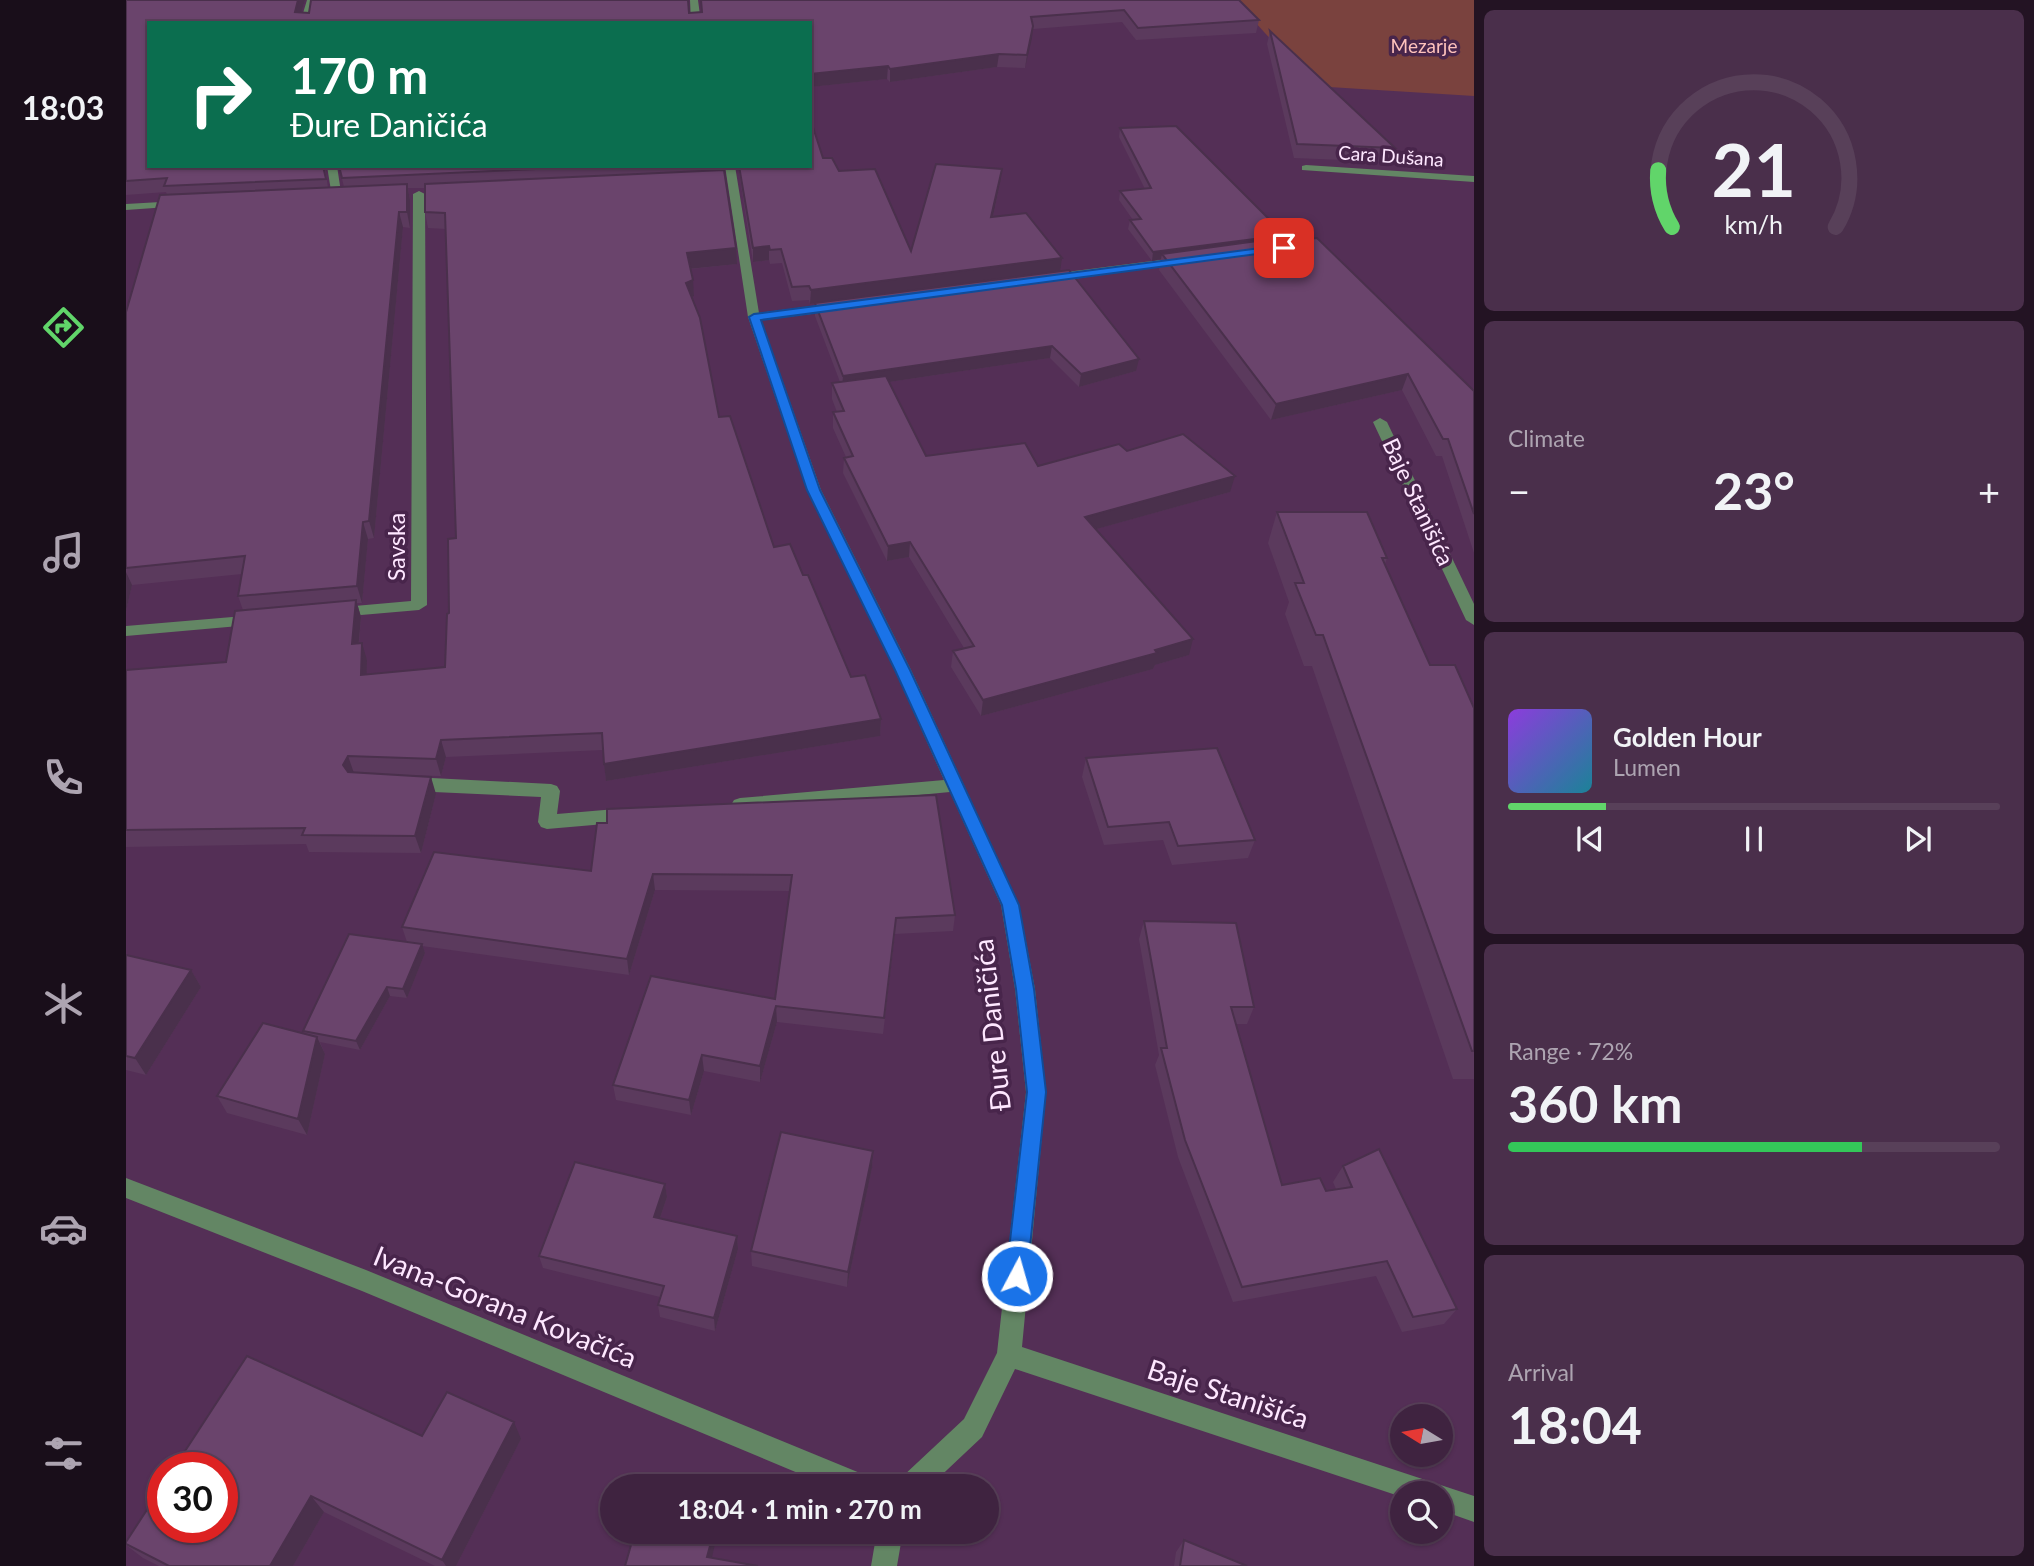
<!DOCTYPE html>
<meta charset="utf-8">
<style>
:root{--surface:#3f2340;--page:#4a2f4b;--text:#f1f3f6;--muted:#ada4b1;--line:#584059;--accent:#61d56a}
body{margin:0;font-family:Lato,sans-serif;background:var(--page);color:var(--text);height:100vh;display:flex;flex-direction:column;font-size:26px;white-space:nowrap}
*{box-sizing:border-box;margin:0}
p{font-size:23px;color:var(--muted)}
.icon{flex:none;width:38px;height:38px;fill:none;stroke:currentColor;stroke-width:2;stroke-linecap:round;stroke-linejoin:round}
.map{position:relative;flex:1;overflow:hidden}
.panel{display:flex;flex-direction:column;gap:10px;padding:10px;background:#231323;width:560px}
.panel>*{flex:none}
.guide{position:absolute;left:21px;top:21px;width:665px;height:147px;border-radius:0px;box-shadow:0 2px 5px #0004,0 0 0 2px var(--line);background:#0b6e4f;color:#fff;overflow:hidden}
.needle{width:46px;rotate:281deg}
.controls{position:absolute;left:1264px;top:1404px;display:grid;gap:14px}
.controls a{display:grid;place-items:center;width:63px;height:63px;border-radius:50%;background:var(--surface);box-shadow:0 2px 5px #0004,0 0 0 2px var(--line);font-size:35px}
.speed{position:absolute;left:21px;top:1452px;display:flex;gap:14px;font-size:35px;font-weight:700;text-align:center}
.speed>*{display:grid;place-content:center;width:91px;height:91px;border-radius:50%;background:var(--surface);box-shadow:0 2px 5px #0004,0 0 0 2px var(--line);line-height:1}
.speed .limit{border:10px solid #d22;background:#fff;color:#111}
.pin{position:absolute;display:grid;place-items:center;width:60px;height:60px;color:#fff;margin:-30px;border-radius:14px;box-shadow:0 4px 10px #0006}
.me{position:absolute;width:77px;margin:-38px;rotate:6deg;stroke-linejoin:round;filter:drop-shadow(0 0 5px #0008)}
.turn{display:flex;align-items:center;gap:24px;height:147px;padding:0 28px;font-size:32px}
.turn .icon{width:91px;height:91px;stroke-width:2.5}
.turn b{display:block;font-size:49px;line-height:60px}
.big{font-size:52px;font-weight:700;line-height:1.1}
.panel .tile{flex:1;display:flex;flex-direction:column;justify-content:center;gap:10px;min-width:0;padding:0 24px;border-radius:10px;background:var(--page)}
.panel .dial{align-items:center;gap:0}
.dial svg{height:182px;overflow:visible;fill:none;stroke:var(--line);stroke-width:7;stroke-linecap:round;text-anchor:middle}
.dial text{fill:var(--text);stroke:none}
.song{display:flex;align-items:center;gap:21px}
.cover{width:84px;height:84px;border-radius:10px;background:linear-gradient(135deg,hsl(270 70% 55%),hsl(190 70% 35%))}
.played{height:7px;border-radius:4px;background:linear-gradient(90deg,var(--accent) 20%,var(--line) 20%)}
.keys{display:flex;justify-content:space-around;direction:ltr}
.heat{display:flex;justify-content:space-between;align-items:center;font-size:38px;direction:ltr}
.charge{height:10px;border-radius:5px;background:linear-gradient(90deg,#34c759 72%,var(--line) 0)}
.trip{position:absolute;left:474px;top:1474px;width:399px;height:70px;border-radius:35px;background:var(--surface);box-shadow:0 2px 5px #0004,0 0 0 2px var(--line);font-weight:700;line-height:70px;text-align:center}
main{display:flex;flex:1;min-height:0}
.tab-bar{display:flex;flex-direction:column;width:126px;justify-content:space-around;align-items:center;background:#190e1a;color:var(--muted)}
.tab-bar .icon{width:49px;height:49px}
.tab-bar .selected{color:var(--accent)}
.tab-bar b{font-size:32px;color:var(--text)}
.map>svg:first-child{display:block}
</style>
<main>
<nav class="tab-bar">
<b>18:03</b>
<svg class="icon selected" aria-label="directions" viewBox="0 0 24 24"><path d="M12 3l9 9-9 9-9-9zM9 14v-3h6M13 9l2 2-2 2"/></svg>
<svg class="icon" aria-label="music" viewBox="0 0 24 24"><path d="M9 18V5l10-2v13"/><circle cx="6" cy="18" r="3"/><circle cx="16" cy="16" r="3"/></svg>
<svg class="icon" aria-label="phone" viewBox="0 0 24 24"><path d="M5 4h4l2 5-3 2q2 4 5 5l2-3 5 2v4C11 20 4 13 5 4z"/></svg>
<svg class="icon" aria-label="climate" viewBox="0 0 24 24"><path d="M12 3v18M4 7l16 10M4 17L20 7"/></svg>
<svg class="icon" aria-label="car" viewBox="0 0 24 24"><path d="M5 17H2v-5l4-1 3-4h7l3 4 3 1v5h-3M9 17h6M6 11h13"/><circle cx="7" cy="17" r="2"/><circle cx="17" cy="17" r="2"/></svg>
<svg class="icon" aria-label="filters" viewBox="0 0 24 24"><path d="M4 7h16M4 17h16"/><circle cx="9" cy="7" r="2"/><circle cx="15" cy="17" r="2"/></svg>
</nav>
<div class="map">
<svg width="1348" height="1566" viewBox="0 0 1348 1566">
<rect width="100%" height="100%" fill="#542f56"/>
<path fill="#7a423e" d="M 1109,0 L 1348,0 L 1348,96 L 1187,86 Z"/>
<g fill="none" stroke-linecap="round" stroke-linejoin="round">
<path fill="#638664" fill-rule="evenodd" d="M 181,0 L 189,0 L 184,23 L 174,23 Z
M 564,0 L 572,0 L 575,23 L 565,23 Z
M 1180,165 L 1348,176 L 1348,182 L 1176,170 L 1176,166 Z
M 201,166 L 211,166 L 216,199 L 206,197 Z
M 599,166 L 609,166 L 633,313 L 710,303 L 716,307 L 710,311 L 635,320 L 695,490 L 785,670 L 893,905 L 909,989 L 920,1092 L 896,1347 L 1348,1496 L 1348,1522 L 1314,1510 L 1314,1493 L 1276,1493 L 1276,1497 L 889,1369 L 856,1437 L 804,1486 L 772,1486 L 776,1477 L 838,1419 L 871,1353 L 900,1092 L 889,989 L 875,905 L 824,792 L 614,812 L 608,810 L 605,805 L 608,800 L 614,798 L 818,780 L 769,670 L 681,490 L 622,317 Z
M 293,191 L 299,194 L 301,605 L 293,610 L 212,617 L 206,616 L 204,612 L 206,608 L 285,601 L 287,194 Z
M 52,201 L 56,202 L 56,206 L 0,210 L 0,204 Z
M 1057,257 L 1061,259 L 1061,263 L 925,282 L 919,278 L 925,274 Z
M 1254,418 L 1261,422 L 1348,604 L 1348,625 L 1340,620 L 1247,422 Z
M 131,615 L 137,616 L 139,620 L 137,624 L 0,636 L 0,626 Z
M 286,777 L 425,784 L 431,786 L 434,791 L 431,814 L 502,808 L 508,810 L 511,815 L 508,820 L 502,822 L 421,829 L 415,827 L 412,822 L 415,797 L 286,791 L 280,789 L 277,784 L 280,779 Z
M 0,1178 L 240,1270 L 734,1473 L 743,1477 L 747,1486 L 703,1486 L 236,1291 L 0,1198 Z
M 751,1531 L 777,1531 L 771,1566 L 745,1566 Z"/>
</g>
<path fill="#5b3a5d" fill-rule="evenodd" d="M 0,0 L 179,0 L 175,12 L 563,13 L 576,12 L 575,0 L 1113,0 L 1133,20 L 1130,33 L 1010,40 L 996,22 L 907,29 L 899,68 L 871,67 L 764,82 L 761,79 L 684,87 L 684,23 L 23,23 L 199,166 L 202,188 L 218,187 L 213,166 L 597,166 L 611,264 L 565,269 L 568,296 L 565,297 L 593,417 L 648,547 L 677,575 L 725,677 L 755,719 L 754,736 L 480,781 L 477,750 L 320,757 L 315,776 L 271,775 L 310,794 L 295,853 L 183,852 L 180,844 L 0,847 L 0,670 L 100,662 L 117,610 L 112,596 L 116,574 L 6,585 L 0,611 L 0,312 L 41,195 L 40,192 L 0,195 ZM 282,188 L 299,188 L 299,212 L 302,228 L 320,229 L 330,538 L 319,667 L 240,674 L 241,660 L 233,644 L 235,617 L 231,603 L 236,603 L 242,539 L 248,538 L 277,227 L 284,228 L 284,200 Z
M 1144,31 L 1269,148 L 1265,162 L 1168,158 L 1141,44 Z
M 994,128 L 1158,237 L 1348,391 L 1348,553 L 1316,456 L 1310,456 L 1276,390 L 1145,420 L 1033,270 L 1035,259 L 1026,261 L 1002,229 L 1004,220 L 1007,220 L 993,200 L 994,191 L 1019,189 L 993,137 Z
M 697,158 L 713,171 L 785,251 L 874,183 L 867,217 L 934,271 L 1010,371 L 953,387 L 924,358 L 763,382 L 800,456 L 912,466 L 1001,451 L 1104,492 L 970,529 L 1063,655 L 1029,665 L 1027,669 L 855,716 L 825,667 L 827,651 L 838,648 L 783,557 L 761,561 L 717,473 L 718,458 L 720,457 L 707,428 L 707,412 L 711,412 L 706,399 L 706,383 L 714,382 L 689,316 L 689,303 L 684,304 L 683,300 L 666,301 L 656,263 L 644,264 L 643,260 L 627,262 L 612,166 L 684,166 Z
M 1151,512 L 1261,558 L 1259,564 L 1304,665 L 1348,708 L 1348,1079 L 1327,1079 L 1186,666 L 1178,666 L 1159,614 L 1163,602 L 1142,543 Z
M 960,758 L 1129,840 L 1122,858 L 1046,865 L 1037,840 L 978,845 L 956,777 Z
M 471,823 L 829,915 L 827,931 L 769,934 L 757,1034 L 651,1022 L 634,1082 L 578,1071 L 565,1115 L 490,1100 L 487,1085 L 649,999 L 664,891 L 529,890 L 503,975 L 296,946 L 299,953 L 281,998 L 264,996 L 234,1050 L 194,1042 L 199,1054 L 181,1135 L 101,1113 L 91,1096 L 178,1033 L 177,1031 L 281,942 L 276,927 L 465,871 Z
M 1018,921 L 1128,1007 L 1121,1024 L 1110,1024 L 1156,1185 L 1200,1191 L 1210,1189 L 1207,1182 L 1217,1166 L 1331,1309 L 1318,1324 L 1276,1332 L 1250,1276 L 1107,1302 L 1052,1157 L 1029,1065 L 1033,1055 L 1013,939 Z
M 0,955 L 65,970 L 75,987 L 20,1075 L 0,1070 Z
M 747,1151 L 746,1168 L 721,1287 L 626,1266 L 625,1251 Z
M 539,1184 L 541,1197 L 534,1218 L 611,1236 L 612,1249 L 589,1331 L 534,1317 L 532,1305 L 534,1297 L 417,1268 L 413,1256 Z
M 296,1436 L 395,1439 L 330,1566 L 309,1566 L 198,1512 L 167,1566 L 33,1566 L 17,1558 L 0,1545 Z
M 1058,1540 L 1121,1566 L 1048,1566 L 1050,1552 Z"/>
<path fill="#4a304c" d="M 172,0 L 179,0 L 172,23 L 169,12 Z
M 907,26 L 906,38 L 899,68 L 901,55 Z
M 873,54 L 871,67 L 764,82 L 764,69 Z
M 762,66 L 761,79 L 684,87 L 684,74 Z
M 876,169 L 874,183 L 864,231 L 865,217 Z
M 281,184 L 284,200 L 284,228 L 281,212 Z
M 273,212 L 277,227 L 248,538 L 243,521 Z
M 1159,235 L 1157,244 L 1036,254 L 1035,259 L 1026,261 L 1027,252 Z
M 643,246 L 643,260 L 627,262 L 627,248 Z
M 610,248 L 611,264 L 562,269 L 561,253 Z
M 936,258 L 934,272 L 684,304 L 685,290 Z
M 567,280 L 568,296 L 561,299 L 560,283 Z
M 926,346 L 924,358 L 716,389 L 717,376 Z
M 1013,359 L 1010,371 L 953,387 L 955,374 Z
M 1282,374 L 1276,390 L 1145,420 L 1150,404 Z
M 1109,476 L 1104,492 L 956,533 L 959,517 Z
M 237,522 L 242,539 L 236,603 L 231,586 Z
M 784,542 L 783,557 L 761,561 L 762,546 Z
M 0,572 L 6,585 L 0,611 Z
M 230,600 L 235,617 L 231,661 L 226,644 Z
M 1067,639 L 1063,655 L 1029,665 L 1027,669 L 855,716 L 857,700 Z
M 236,643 L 241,660 L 240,692 L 235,675 Z
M 755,719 L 754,736 L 480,781 L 478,764 Z
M 315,740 L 320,757 L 315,776 L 310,759 Z
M 222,756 L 228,773 L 223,782 L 217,765 Z
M 305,777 L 310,794 L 295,853 L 289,836 Z
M 527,874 L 529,890 L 503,975 L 501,959 Z
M 296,944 L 299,953 L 281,998 L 277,989 Z
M 65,970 L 75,987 L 20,1075 L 9,1058 Z
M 261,987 L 264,996 L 234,1050 L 230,1041 Z
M 650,1006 L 651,1022 L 634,1082 L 634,1066 Z
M 191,1037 L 199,1054 L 181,1135 L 172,1119 Z
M 576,1055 L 578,1071 L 565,1115 L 563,1100 Z
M 747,1151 L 746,1168 L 721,1287 L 722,1272 Z
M 539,1184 L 541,1197 L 530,1230 L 528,1217 Z
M 611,1236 L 612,1249 L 589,1331 L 588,1318 Z
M 388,1422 L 395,1439 L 330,1566 L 320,1566 L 316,1560 Z
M 185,1496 L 198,1512 L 167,1566 L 144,1566 Z
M 588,1531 L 592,1531 L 584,1566 L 581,1557 Z"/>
<path fill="#6a446c" stroke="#4a304c" stroke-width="2" d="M 0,0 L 172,0 L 169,12 L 183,13 L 185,0 L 562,0 L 563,13 L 576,12 L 575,0 L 1113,0 L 1133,20 L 1012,28 L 998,10 L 905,17 L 907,26 L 901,55 L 873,54 L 764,69 L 762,66 L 684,74 L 684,23 L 23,23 L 23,166 L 197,166 L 200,179 L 38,186 L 41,178 L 0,181 Z
M 1144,31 L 1269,148 L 1171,144 Z
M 684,118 L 697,158 L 706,158 L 713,171 L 749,169 L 785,251 L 810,164 L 876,169 L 865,217 L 900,213 L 936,258 L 685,290 L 683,286 L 666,287 L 655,249 L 644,250 L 643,246 L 627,248 L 613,166 L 684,166 Z
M 1050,126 L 1159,235 L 1027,252 L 1004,220 L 1015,219 L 994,191 L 1025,188 L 994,128 Z
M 213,166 L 477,166 L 216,178 Z
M 598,170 L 610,248 L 561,253 L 567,280 L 560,283 L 574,318 L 593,417 L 604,416 L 648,547 L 664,544 L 677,575 L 682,575 L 725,677 L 739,675 L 755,719 L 478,764 L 476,733 L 315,740 L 310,759 L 222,756 L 217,765 L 222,772 L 305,777 L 289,836 L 176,835 L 179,828 L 0,830 L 0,670 L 100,662 L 109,611 L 230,600 L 226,644 L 236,643 L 235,675 L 319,667 L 321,614 L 323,613 L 322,539 L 330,538 L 319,213 L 299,212 L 299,184 Z
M 281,184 L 281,212 L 273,212 L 243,521 L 237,522 L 231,586 L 112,596 L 119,556 L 0,568 L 0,312 L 34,195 Z
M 1168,236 L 1173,240 L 1191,238 L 1348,391 L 1348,514 L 1322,439 L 1317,439 L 1282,374 L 1150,404 L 1036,254 Z
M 943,270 L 1013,359 L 955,374 L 926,346 L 717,376 L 689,303 Z
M 760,376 L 800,456 L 899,443 L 912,466 L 993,444 L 1001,451 L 1057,434 L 1109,476 L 959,517 L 1067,639 L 1029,650 L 1031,653 L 857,700 L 827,651 L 848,646 L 784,542 L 762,546 L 718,458 L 727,456 L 707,412 L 718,411 L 706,383 Z
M 1151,512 L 1241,512 L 1261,558 L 1256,558 L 1304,665 L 1329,665 L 1348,708 L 1348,1051 L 1346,1051 L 1197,635 L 1190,635 L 1169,583 L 1178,583 Z
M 1091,748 L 1129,840 L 1052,846 L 1043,822 L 982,827 L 960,758 Z
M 810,795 L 829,915 L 770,918 L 758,1018 L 650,1006 L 634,1066 L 576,1055 L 563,1100 L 487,1085 L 525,976 L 649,999 L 666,875 L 527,874 L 501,959 L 276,927 L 308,852 L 465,871 L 471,823 L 481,823 L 481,809 Z
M 1018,921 L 1110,923 L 1128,1007 L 1105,1007 L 1156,1185 L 1194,1178 L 1200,1191 L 1226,1187 L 1217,1166 L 1253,1149 L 1331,1309 L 1287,1317 L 1261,1261 L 1116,1287 L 1059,1140 L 1035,1048 L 1041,1048 Z
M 223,934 L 296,944 L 277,989 L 261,987 L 230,1041 L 177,1031 Z
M 0,955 L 65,970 L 9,1058 L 0,1056 Z
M 137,1023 L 191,1037 L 172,1119 L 91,1096 Z
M 655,1132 L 747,1151 L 722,1272 L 625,1251 Z
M 449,1162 L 539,1184 L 528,1217 L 611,1236 L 588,1318 L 532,1305 L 538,1286 L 413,1256 Z
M 121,1356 L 296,1436 L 321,1392 L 388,1422 L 316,1560 L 185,1496 L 144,1566 L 43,1566 L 0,1544 L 0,1542 L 37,1485 L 37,1528 L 96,1528 L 96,1468 L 48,1468 Z
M 509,1531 L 588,1531 L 581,1557 L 632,1566 L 499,1566 Z
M 1058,1540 L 1121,1566 L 1054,1566 Z"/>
<path fill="#1a73e8" stroke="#114b97" stroke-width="2" d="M 1158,245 L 1163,248 L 1161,250 L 635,320 L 694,490 L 784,670 L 893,905 L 908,989 L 920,1092 L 901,1276 L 898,1283 L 891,1286 L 884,1283 L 880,1276 L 901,1092 L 890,989 L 876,905 L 769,670 L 681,490 L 623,317 L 628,314 Z"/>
<g text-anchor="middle" stroke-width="7" stroke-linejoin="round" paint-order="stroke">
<g font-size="19" fill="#fec2bc" stroke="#48254b">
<text x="1298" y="53">Mezarje</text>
</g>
<g font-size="19" fill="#fee7ff" stroke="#48254b">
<text transform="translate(1265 156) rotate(4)" y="7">Cara Dušana</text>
</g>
<g font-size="23" fill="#fee7ff" stroke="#48254b">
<text transform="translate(1292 502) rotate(65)" y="8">Baje Stanišića</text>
<text transform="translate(271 547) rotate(-90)" y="8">Savska</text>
</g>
<g font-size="28" fill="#fee7ff" stroke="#48254b">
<text transform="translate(866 1025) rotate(-96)" y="10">Đure Daničića</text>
<text transform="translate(379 1307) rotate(22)" y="10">Ivana-Gorana Kovačića</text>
<text transform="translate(1102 1394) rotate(18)" y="10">Baje Stanišića</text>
</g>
</g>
</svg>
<div class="controls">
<a><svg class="needle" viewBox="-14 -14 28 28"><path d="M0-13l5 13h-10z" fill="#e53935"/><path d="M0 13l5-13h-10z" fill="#ada4b1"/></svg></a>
<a><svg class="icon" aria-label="search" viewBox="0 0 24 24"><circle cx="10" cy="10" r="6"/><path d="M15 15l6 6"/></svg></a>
</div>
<div class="speed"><div class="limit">30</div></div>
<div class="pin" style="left:1158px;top:248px;background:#d93025"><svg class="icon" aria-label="arrive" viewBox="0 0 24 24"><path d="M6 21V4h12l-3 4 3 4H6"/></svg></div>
<svg class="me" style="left:891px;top:1276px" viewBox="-20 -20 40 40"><circle r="17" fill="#1a73e8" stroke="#fff" stroke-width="3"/><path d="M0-11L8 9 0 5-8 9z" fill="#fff"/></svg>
<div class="trip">18:04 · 1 min · 270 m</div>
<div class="guide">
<div class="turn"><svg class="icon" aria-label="right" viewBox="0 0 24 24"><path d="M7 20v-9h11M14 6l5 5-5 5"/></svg><div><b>170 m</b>Đure Daničića</div></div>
</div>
</div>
<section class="panel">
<div class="tile dial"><svg viewBox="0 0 100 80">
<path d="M14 69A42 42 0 1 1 86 69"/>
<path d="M14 69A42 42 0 0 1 8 44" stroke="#61d56a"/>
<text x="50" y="56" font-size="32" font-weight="700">21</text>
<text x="50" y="72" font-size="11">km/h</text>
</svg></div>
<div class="tile"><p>Climate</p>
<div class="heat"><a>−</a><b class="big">23°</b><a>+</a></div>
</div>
<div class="tile">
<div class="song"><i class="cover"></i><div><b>Golden Hour</b><p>Lumen</p></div></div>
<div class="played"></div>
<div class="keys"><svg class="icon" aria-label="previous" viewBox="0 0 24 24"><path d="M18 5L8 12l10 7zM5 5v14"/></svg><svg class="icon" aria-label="pause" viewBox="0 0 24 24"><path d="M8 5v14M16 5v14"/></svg><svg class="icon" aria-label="next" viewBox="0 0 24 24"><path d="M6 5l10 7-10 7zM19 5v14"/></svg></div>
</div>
<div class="tile"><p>Range · 72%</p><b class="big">360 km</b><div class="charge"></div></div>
<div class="tile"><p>Arrival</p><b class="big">18:04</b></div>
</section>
</main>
